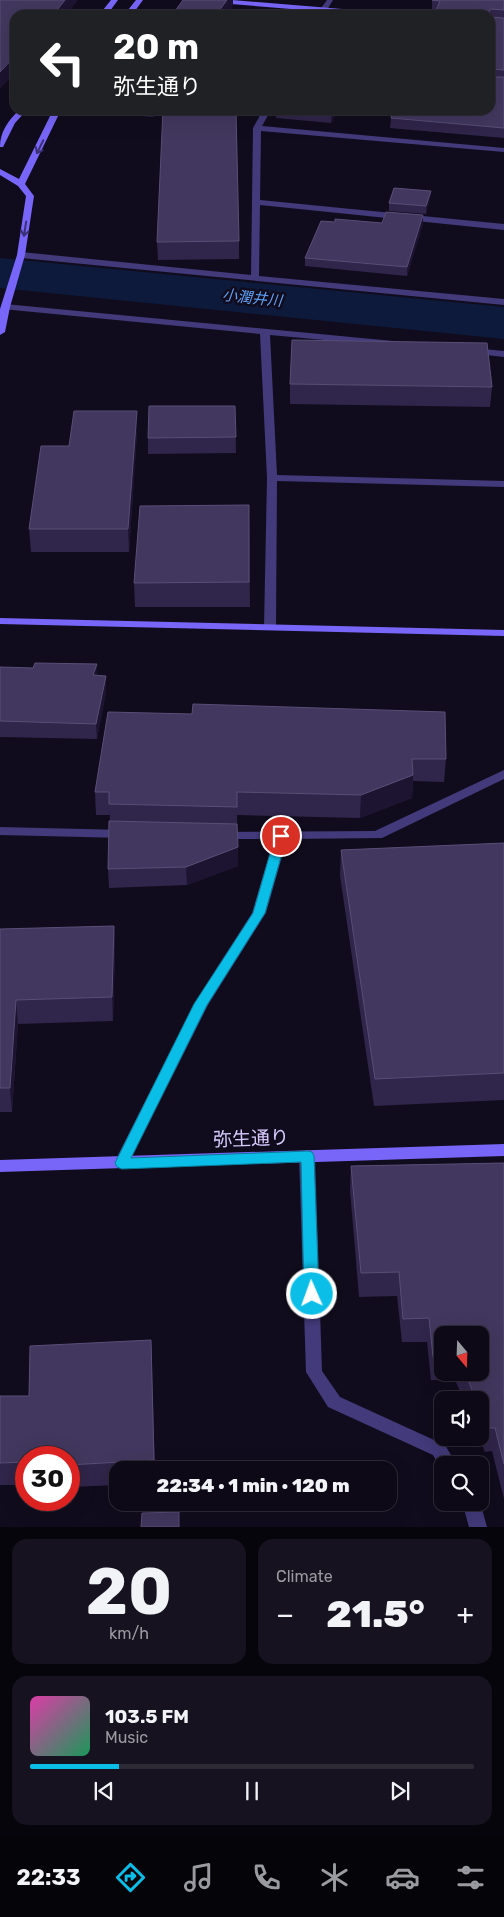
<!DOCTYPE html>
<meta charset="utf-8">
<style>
:root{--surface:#0d0916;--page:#16121f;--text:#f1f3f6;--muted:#9a9aa1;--line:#2d2a35;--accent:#0bbee8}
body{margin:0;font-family:Rubik,"Noto Sans JP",sans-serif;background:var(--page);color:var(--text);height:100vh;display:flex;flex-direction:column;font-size:19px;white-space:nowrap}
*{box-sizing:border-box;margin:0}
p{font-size:16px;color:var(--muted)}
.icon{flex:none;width:28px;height:28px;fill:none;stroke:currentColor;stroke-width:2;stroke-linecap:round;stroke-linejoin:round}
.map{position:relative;height:1527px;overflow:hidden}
.sheet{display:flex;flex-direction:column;gap:12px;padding:12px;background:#07050c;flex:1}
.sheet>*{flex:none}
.guide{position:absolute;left:10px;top:10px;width:485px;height:105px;border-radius:15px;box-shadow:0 5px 20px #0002,0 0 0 1px var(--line);background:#202124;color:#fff;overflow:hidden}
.needle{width:32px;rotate:161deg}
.fabs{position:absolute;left:434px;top:1326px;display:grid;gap:10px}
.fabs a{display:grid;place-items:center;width:55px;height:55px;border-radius:10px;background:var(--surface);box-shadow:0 5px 20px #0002,0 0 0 1px var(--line);font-size:25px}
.speed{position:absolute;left:15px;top:1446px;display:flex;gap:10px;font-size:25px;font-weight:700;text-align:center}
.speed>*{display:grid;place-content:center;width:65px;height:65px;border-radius:50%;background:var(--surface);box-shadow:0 5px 20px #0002,0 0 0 1px var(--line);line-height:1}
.speed .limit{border:8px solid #d22;background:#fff;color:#111}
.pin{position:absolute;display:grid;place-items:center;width:42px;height:42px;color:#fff;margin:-21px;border:2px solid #fff;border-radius:50%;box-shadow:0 1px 5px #0007}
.me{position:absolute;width:55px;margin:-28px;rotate:358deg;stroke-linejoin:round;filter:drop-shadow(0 0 4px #0008)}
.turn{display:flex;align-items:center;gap:18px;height:105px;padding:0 20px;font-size:22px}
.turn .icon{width:65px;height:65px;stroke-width:2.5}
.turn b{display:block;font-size:35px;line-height:42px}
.big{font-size:38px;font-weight:800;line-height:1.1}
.sheet .card{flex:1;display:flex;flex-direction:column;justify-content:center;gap:8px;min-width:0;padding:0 18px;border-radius:15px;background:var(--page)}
.sheet .dial{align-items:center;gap:0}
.dial b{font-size:65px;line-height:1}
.song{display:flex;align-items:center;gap:15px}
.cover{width:60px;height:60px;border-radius:8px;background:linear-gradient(135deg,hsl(320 70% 55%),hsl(150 70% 35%))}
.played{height:5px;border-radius:2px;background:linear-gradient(90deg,var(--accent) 20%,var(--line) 20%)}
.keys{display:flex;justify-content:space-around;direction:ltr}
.heat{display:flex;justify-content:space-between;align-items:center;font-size:28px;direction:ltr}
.sheet .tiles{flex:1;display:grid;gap:12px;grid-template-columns:1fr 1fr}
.card:last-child{grid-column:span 2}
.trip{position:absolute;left:109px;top:1461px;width:288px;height:50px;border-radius:15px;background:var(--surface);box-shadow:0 5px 20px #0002,0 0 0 1px var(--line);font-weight:800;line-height:50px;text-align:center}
.tabs{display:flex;height:80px;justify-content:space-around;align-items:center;background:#050409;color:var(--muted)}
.tabs .icon{width:35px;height:35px}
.tabs .selected{color:var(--accent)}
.tabs b{font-size:22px;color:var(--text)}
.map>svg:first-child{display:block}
</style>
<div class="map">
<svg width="504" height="1527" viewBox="0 0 504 1527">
<rect width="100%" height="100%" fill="#110c1d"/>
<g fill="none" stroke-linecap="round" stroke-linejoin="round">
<path fill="#0d1a3b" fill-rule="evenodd" d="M 0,258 L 504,307 L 504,339 L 0,288 Z"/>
<path fill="#423a7a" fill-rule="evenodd" d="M 327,0 L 333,0 L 324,15 L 316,15 Z
M 263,110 L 271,110 L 262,126 L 504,148 L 504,152 L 261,131 L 260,200 L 504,224 L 504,230 L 260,205 L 259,276 L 504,299 L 504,305 L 21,258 L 17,255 L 21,252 L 251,275 L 253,128 Z
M 5,304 L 393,341 L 395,343 L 390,346 L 270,335 L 277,475 L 504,481 L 504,487 L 277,481 L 276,627 L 274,629 L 266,629 L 264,627 L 267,478 L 260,334 L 2,309 L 2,305 Z
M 472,348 L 504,351 L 504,357 L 469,353 L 469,349 Z
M 504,770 L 504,779 L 382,838 L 287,839 L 266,913 L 208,1005 L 127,1167 L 122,1169 L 117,1167 L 114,1163 L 194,1004 L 252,913 L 274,839 L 220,839 L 215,838 L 213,835 L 215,832 L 375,831 Z
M 0,827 L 125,830 L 132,834 L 125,838 L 0,835 Z
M 307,1150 L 312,1152 L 315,1156 L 322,1371 L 340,1397 L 445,1445 L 457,1465 L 442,1465 L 442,1470 L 433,1455 L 328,1407 L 306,1372 L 299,1156 L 302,1152 Z
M 462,1502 L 480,1502 L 487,1527 L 469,1527 Z"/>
<path fill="#7866f8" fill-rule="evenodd" d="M 111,0 L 118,0 L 107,15 L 99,15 Z
M 136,0 L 143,0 L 132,15 L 124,15 Z
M 203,0 L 232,0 L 391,13 L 395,15 L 365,15 L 206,2 Z
M 19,110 L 27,110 L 15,123 L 3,147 L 0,147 C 0,132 8,121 19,110 Z
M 53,110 L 61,110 L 25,184 L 34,196 L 25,255 L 10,307 L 5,332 L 0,335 L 0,309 L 17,255 L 26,196 L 18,186 L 0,175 L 0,169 L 19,179 Z
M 0,618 L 504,630 L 504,636 L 0,624 Z
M 504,1144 L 504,1156 L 0,1172 L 0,1160 Z"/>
</g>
<path fill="#30254a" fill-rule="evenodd" d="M 432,0 L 504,0 L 504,138 L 390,128 L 391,118 L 436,10 L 432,10 Z
M 82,110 L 159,110 L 153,117 L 82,111 Z
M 276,110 L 338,110 L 331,123 L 276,118 Z
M 430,199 L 426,214 L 389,211 L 389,203 Z
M 423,215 L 423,224 L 407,276 L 305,266 L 305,258 L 335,222 L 382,223 Z
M 239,241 L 239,259 L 158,260 L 157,242 Z
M 290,384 L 492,387 L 490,407 L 290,404 Z
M 235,406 L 236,453 L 148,454 L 148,438 Z
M 137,433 L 129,552 L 31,552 L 29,529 L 69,446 Z
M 249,505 L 250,607 L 135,607 L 134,583 Z
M 97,664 L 97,676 L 106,676 L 106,692 L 97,739 L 0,737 L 0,667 L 33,668 Z
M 108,712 L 446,759 L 444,782 L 413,781 L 412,798 L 360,818 L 237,815 L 238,866 L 187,885 L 109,888 L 108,869 L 110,815 L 96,815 L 95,792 Z
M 504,843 L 504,1100 L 374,1106 L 340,876 L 341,850 Z
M 114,926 L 115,950 L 113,1021 L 18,1024 L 12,1112 L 0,1112 L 0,929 Z
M 504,1163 L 504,1499 L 492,1451 L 485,1452 L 479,1438 L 480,1400 L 464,1400 L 455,1380 L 431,1380 L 427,1342 L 402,1342 L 397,1296 L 359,1297 L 350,1190 L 351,1166 ZM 442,1335 L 480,1372 L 442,1372 Z
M 151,1340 L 155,1470 L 118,1470 L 118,1485 L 69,1487 L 69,1458 L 26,1458 L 26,1485 L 0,1485 L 0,1396 L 29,1396 Z"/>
<path fill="#1c1430" d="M 65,0 L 78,0 L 66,15 L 53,15 Z
M 227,0 L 233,0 L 233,6 L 227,15 L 216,15 Z
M 15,56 L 15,73 L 0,89 L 0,72 Z
M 153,110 L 159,110 L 153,117 Z
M 333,110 L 338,110 L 331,123 L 332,112 Z
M 431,191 L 430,199 L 426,214 L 426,206 Z
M 423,215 L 423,224 L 407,276 L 407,267 Z
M 137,411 L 137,433 L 129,552 L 128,529 Z
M 97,664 L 97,679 L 93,675 Z
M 106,676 L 106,692 L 97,739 L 96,724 Z
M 413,775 L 412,798 L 360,818 L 361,795 Z
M 238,847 L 238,866 L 187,885 L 186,867 Z
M 114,926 L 115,950 L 113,1021 L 112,997 Z
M 16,1000 L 18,1024 L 12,1112 L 10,1088 Z
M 151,1340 L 152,1362 L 155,1470 Z"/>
<path fill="#42375e" stroke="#594e77" d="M 0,0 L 65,0 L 53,15 L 15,15 L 15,56 L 0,72 Z
M 183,0 L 227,0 L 216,15 L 172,15 Z
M 432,0 L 504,0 L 504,10 L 491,9 L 489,11 L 489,15 L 434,15 L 440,1 Z
M 490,17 L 504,18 L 504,70 L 491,69 L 490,70 Z
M 490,75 L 491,77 L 504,77 L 504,128 L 391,118 L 393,110 L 490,110 Z
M 163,110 L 236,110 L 239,241 L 157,242 Z
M 306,110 L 333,110 L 332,112 Z
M 394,188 L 431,191 L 426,206 L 389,203 Z
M 386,212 L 423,215 L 407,267 L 305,258 L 321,221 L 335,222 L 335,219 L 382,223 Z
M 292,340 L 487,343 L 492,387 L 290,384 Z
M 149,406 L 235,406 L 236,437 L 148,438 Z
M 74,411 L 137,411 L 128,529 L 29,529 L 41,446 L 69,446 Z
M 249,505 L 249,582 L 134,583 L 140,506 Z
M 35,663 L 97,664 L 93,675 L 106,676 L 96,724 L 0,721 L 0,667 L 33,668 Z
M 193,704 L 445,712 L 446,759 L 412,759 L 413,775 L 361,795 L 237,792 L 237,807 L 109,804 L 109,792 L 95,792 L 108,712 L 192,714 Z
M 109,821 L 237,824 L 238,847 L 186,867 L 108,869 Z
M 504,843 L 504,1073 L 375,1079 L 341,850 Z
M 114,926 L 112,997 L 16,1000 L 10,1088 L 0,1088 L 0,929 Z
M 504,1163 L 504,1464 L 495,1428 L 488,1428 L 480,1409 L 480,1400 L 476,1400 L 465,1372 L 480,1372 L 480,1335 L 442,1335 L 442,1356 L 433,1357 L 429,1318 L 403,1319 L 399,1272 L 361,1273 L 351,1166 Z
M 151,1340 L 154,1460 L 69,1465 L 69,1458 L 26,1458 L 26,1462 L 0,1463 L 0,1396 L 29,1396 L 30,1346 Z
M 179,1512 L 179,1527 L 141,1527 L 142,1513 Z"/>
<defs><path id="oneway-shaft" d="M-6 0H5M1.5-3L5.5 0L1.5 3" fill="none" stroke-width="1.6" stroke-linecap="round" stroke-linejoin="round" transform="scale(1.25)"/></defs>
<g stroke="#3a3075">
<use href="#oneway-shaft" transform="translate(40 147) rotate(116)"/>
<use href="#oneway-shaft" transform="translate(25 229) rotate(99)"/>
</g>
<path fill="#0bbee8" stroke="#077c97" d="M 281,833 L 287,836 L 265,913 L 207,1005 L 131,1158 L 308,1151 L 312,1152 L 314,1156 L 319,1294 L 317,1298 L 312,1300 L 306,1298 L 304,1294 L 301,1162 L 122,1169 L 117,1167 L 115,1163 L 194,1004 L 253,913 L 275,836 Z"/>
<g text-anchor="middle" stroke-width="5" stroke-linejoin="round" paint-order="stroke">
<g font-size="15" font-style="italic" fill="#5ea2f7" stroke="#110c1d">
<text transform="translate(252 298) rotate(6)" y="5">小潤井川</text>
</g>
<g font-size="19" fill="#d5cbfd" stroke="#110c1d">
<text transform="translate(251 1138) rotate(-2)" y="7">弥生通り</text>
</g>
</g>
</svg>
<div class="fabs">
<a><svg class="needle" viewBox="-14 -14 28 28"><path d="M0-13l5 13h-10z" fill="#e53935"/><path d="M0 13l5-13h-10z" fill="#9a9aa1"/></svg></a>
<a><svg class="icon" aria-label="sound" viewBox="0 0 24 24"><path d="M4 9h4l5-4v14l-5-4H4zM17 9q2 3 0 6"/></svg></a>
<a><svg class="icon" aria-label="search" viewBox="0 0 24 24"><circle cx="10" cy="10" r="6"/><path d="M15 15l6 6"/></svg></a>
</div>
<div class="speed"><div class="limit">30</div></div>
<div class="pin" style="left:281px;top:836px;background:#d93025"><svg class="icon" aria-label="arrive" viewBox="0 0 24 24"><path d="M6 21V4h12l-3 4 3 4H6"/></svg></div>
<svg class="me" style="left:312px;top:1294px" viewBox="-20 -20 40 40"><circle r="17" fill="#0bbee8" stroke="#fff" stroke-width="3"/><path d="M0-11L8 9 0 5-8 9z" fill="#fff"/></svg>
<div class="trip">22:34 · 1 min · 120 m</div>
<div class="guide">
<div class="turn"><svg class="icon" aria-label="left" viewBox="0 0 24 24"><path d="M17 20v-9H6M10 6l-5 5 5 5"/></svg><div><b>20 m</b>弥生通り</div></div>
</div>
</div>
<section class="sheet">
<div class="tiles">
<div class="card dial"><b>20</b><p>km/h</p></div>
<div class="card"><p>Climate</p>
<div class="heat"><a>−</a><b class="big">21.5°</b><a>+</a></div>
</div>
<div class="card">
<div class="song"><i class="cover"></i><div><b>103.5 FM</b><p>Music</p></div></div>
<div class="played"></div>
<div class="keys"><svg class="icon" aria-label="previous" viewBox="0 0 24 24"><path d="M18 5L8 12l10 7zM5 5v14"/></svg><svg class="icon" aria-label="pause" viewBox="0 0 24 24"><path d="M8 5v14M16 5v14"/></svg><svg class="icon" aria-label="next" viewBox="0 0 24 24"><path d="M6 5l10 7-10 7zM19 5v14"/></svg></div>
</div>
</div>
</section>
<nav class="tabs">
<b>22:33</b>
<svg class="icon selected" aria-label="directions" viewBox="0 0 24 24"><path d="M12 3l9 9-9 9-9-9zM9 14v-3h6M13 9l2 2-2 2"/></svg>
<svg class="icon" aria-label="music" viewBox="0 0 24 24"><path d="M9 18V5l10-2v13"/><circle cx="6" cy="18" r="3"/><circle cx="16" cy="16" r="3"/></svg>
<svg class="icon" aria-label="phone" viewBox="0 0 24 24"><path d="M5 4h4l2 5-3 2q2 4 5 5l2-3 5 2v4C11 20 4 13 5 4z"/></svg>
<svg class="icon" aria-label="climate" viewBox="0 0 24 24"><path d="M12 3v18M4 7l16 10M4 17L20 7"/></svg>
<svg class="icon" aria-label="car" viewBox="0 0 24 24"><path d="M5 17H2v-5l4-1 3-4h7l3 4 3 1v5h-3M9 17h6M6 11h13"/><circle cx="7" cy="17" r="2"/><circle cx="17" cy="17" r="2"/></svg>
<svg class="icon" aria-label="filters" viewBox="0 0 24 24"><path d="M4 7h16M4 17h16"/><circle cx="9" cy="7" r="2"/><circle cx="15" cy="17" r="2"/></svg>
</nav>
